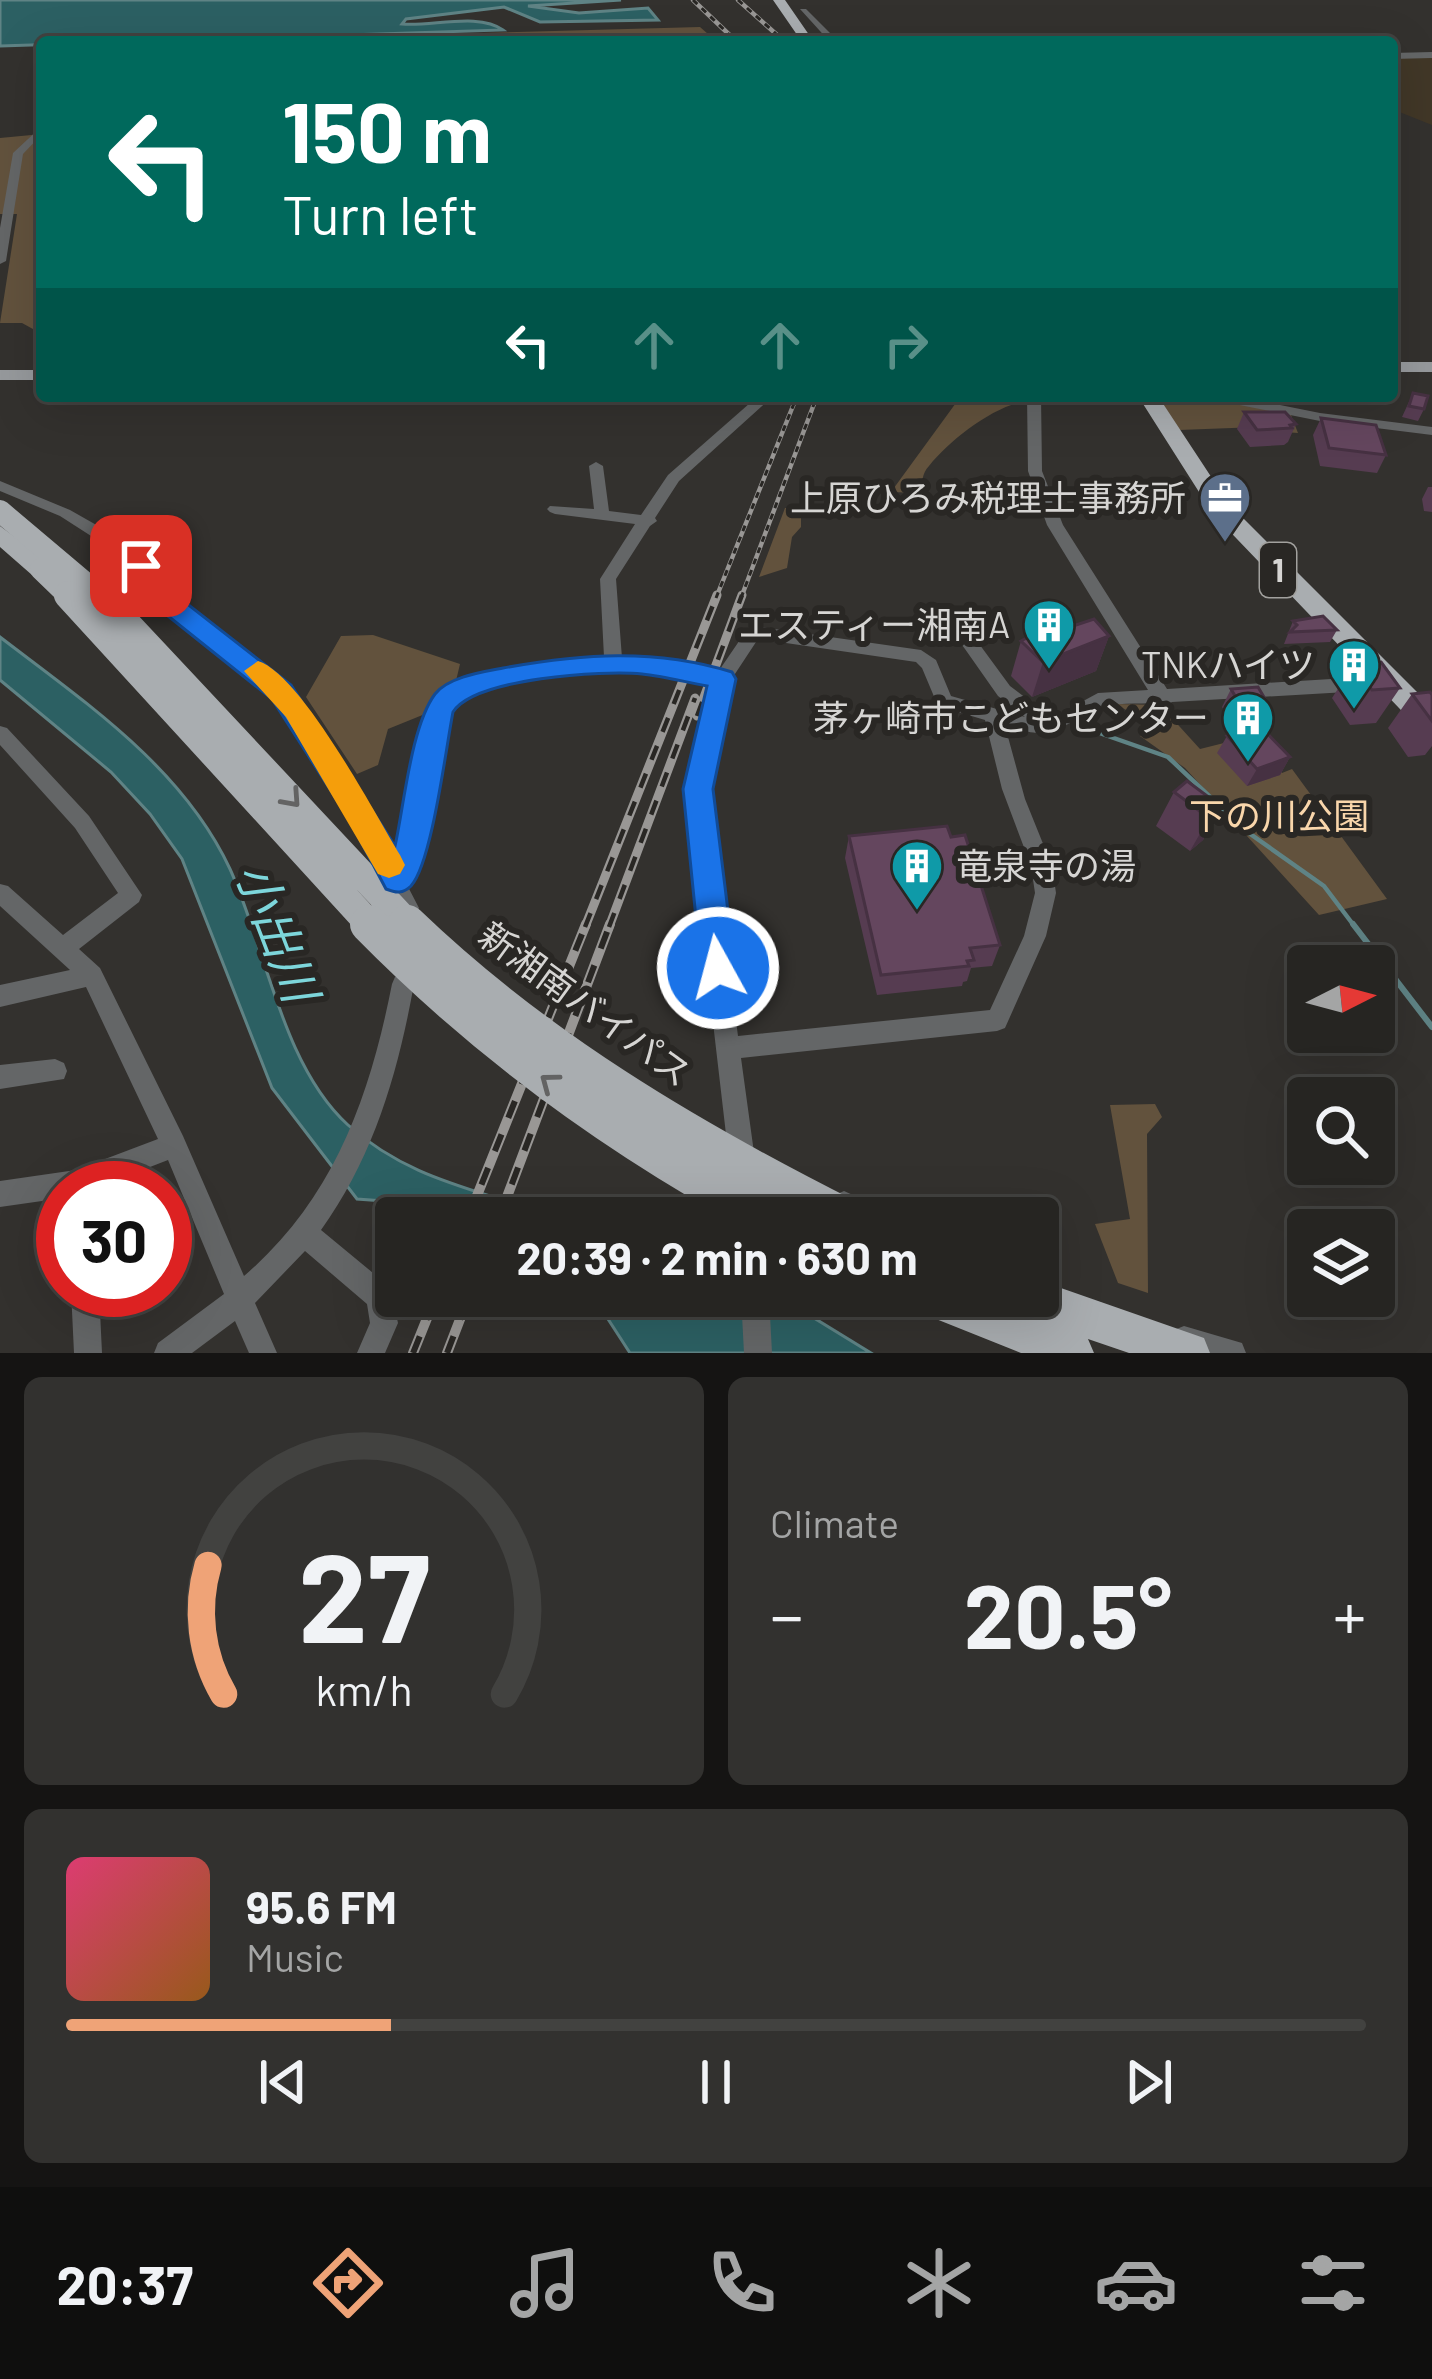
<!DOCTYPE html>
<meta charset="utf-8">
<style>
:root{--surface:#262522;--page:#32312f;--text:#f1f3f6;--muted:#a4a5a5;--line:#424240;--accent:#efa377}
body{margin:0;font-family:Barlow,"Noto Sans JP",sans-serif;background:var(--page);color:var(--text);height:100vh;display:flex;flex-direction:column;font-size:45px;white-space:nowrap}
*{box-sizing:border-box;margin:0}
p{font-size:39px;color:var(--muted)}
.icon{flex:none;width:66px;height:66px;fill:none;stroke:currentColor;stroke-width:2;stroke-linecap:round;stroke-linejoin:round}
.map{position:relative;height:1353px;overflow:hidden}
.panel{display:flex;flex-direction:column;gap:24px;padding:24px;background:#151413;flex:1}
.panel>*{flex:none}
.guide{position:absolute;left:36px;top:36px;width:1362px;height:366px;border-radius:12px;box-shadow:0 12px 48px #0002,0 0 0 3px var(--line);background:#00695c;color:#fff;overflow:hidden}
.needle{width:78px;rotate:84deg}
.buttons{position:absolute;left:1287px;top:945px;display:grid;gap:24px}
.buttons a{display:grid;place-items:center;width:108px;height:108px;border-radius:12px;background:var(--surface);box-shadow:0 12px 48px #0002,0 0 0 3px var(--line);font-size:60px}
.speed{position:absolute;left:36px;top:1161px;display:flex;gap:24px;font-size:60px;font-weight:700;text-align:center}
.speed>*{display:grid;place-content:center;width:156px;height:156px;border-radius:50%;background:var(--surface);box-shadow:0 12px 48px #0002,0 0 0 3px var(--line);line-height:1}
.speed .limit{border:18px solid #d22;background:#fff;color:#111}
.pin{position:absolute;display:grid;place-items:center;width:102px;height:102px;color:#fff;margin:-51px;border-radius:24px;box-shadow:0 6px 18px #0006}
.me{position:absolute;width:132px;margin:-66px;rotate:353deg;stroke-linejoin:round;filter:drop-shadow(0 0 9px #0008)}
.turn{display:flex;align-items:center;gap:42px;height:252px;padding:0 48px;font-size:54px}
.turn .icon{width:156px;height:156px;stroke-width:2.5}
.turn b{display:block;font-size:84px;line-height:102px}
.lanes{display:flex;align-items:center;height:114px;padding:0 48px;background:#0003;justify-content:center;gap:60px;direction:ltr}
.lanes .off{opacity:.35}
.big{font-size:90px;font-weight:700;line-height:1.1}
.panel .widget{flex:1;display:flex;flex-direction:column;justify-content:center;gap:18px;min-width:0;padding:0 42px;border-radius:18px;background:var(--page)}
.panel .dial{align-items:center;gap:0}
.dial svg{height:312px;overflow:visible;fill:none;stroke:var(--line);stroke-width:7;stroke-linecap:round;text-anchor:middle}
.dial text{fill:var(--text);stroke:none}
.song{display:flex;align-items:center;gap:36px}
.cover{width:144px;height:144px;border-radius:18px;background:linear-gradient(135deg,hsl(340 70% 55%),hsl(30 70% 35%))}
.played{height:12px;border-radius:6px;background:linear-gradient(90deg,var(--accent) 25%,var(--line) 25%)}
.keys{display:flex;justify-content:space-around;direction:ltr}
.heat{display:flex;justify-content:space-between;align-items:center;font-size:66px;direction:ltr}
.panel .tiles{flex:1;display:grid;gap:24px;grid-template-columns:1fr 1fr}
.widget:last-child{grid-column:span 2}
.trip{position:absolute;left:375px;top:1197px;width:684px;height:120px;border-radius:12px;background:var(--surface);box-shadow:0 12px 48px #0002,0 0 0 3px var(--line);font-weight:700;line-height:120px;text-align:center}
.tabs{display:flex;height:192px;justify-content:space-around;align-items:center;background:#0f0f0e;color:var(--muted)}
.tabs .icon{width:84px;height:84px}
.tabs .on{color:var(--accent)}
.tabs b{font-size:54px;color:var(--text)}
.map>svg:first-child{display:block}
</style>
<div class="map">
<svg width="1432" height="1353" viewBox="0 0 1432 1353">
<rect width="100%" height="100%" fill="#33312e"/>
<path fill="#413727" d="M 1432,57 L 1432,125 L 1392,109 L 1392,58 Z"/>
<path fill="#62523d" d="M 700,27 L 717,42 L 156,42 Z
M 42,134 L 42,334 L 22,323 L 0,323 L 17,214 L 0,214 L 0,138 Z
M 961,396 L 1025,396 L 1026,401 C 992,407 950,440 929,466 C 922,473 922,483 920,493 L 891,492 Z
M 1158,396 L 1203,396 L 1291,415 L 1298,433 L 1285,432 L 1282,426 L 1179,430 Z
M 785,508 L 801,508 L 801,527 L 792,537 L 787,568 L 759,577 Z
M 373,635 L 460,664 L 455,685 L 434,696 L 425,714 L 388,729 L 378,765 L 357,774 L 306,697 L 341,636 Z
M 1116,704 L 1160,705 L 1200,749 L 1252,736 L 1282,773 L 1292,769 L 1387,899 L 1319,915 L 1185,768 L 1140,736 L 1153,726 Z
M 1155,1104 L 1162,1117 L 1147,1134 L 1148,1293 L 1118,1283 L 1095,1224 L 1130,1219 L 1110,1105 Z"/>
<path fill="#2c6063" stroke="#5f8385" stroke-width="3" d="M 0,0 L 621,0 L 528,6 L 579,13 L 648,8 L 658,20 L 540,22 L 504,7 L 406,19 L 402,24 C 431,27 479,12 503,30 L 0,46 Z
M 0,637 C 86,703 183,768 230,869 C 266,948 282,1065 348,1125 C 412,1182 481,1189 555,1218 L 418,1218 L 384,1201 L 357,1199 L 272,1088 L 182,859 L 150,814 L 111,772 L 0,680 Z
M 560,1296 L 697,1296 L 809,1315 L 871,1353 L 630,1353 L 606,1316 Z"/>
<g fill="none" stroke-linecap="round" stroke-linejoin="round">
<path stroke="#5f8385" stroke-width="4.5" d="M 1088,729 L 1168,757 L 1246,831 L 1324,886 L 1355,927"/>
<path stroke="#5f8385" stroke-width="6" d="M 1353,924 L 1432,1027"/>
<path fill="#646667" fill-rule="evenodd" d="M 800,9 L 806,9 L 839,42 L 830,42 Z
M 1432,52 L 1432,58 L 1392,59 L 1392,53 Z
M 42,126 L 42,134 L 23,154 L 6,261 L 0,264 L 0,228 L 13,153 Z
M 758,396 L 773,396 L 679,481 L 655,518 L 657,521 L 650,526 L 616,579 L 622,658 L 718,672 L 748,628 L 754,626 L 921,650 L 936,660 L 951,696 L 1025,717 L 998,696 L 965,649 L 962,645 L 971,639 L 977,641 L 1010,686 L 1052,718 L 1098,693 L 1148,690 L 1047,525 L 1028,471 L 1027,396 L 1041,396 L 1042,471 L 1063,525 L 1167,689 L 1364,677 L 1373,684 L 1364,691 L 1172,702 L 1164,707 L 1157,703 C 1138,704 1114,702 1097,709 C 1051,729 1060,742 1005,726 L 1025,799 L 1052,866 L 1056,893 L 1046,936 L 1005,1028 L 997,1031 L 741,1058 L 755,1160 L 751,1169 L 742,1173 L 733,1169 L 729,1160 L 688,808 L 690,766 L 712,684 L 642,671 L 581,669 L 483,689 L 455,700 L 448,711 L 417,865 L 406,883 L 419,908 L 416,915 L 408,917 L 400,915 L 352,816 L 276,697 L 146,594 L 134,568 L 102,543 L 60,516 L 0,491 L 0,481 L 70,510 L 114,535 L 147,561 L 159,587 L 288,687 L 367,805 L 396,863 L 430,710 C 435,702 439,693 447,688 C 479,670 567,656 604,657 L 600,579 L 635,524 L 555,514 L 550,512 L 547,509 L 550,506 L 594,509 L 589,466 L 596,462 L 603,466 L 609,511 L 641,515 L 668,475 ZM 758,639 L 916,662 L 922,668 L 938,706 L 985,720 L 1002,789 L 1031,866 L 1035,893 L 1024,936 L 990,1010 L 738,1036 L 708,808 L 710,766 L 731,680 Z
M 1208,396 L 1236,396 L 1320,413 L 1432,427 L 1432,435 L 1320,421 L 1215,400 Z
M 0,726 L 7,728 L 89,816 L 142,895 L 139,902 L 79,949 L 100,968 L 183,1136 L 244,1276 C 334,1199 370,1096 392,984 L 395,977 L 403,974 L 411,977 L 414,984 C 398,1073 374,1156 321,1230 L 390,1287 L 398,1323 L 385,1353 L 357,1353 L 370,1323 L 367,1304 L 305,1251 L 255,1303 L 277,1353 L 249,1353 L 235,1321 L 192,1353 L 154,1353 L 158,1343 L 224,1294 L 168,1160 L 96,1188 L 63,1188 L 63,1198 L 0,1207 L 0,1181 L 76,1170 L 158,1139 L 86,987 L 0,1007 L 0,985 L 70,970 L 0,906 L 0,884 L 8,886 L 63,935 L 118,893 L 75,828 L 0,745 Z
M 55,1059 L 64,1063 L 67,1071 L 64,1079 L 0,1089 L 0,1065 Z
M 844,1191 L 884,1209 L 888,1218 L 845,1218 L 835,1213 L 831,1204 L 835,1195 Z
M 71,1290 L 99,1290 L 102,1353 L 74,1353 Z
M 741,1296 L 769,1296 L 772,1353 L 744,1353 Z
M 1184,1326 L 1242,1343 L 1246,1353 L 1181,1353 L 1174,1350 L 1170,1340 L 1174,1330 Z"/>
<path fill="#96999c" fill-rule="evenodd" d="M 1392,362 L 1432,362 L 1432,372 L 1392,372 Z
M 0,370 L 42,370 L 42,380 L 0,380 Z"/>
<path fill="#a9adb0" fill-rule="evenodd" d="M 773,0 L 785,0 L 814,42 L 802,42 Z
M 1138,396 L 1158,396 L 1229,504 L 1432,707 L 1432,735 L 1422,732 L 1213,514 Z
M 0,526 L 50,563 L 53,569 L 50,575 L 32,575 L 0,547 Z
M 1038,1280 L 1204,1338 L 1210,1353 L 1129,1353 L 1088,1339 L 1094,1353 L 1021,1353 L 916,1311 L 910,1296 L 983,1296 L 1010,1307 L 1005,1296 L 1038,1296 Z"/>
<g stroke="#999795" stroke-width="4.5">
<path id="rail-far2" d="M 693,0 L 737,42
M 738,0 L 785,42
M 716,598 L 797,396
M 741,598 L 817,396"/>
</g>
<g stroke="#999795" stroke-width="9">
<path id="rail-far1" d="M 697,716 L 742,595
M 585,927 L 717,595
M 609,927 L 695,698"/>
</g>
<g stroke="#999795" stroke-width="10">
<path id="rail" d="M 468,1218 L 586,924
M 499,1218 L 610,924
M 413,1353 L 436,1296
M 447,1353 L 469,1296"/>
</g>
<use href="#rail-far2" stroke="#292724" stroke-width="3" stroke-dasharray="6" stroke-linecap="butt"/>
<use href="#rail-far1" stroke="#292724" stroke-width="4.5" stroke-dasharray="15" stroke-linecap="butt"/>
<use href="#rail" stroke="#292724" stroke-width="6" stroke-dasharray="18" stroke-linecap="butt"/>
<path stroke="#a9adb0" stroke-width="22" d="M 0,511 L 103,598
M 41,569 L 71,598"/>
<path stroke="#a9adb0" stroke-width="28" d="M 68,595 L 372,927
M 100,595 L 411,927"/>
<path stroke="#a9adb0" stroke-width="38" d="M 369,924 C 486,1043 618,1139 765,1218
M 407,924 C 536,1048 688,1138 847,1218"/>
</g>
<path fill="#563c51" d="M 1413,393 L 1424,409 L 1418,421 L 1402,417 Z
M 1244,412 L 1296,424 L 1288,442 L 1284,445 L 1250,447 L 1237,429 Z
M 1321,418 L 1386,455 L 1377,473 L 1320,466 L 1313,435 Z
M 1428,487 L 1432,487 L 1432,512 L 1424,511 L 1422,499 Z
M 1293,621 L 1337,630 L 1330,642 L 1284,644 Z
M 1064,629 L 1109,636 L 1096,671 L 1032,697 L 1011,676 L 1021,641 Z
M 1354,664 L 1400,688 L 1376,723 L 1350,725 L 1332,698 Z
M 1231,689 L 1271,709 L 1260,726 L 1290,757 L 1280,775 L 1247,786 L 1217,753 L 1227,736 L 1254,727 L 1234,728 L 1222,707 Z
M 1412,694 L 1432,695 L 1432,746 L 1425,755 L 1408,757 L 1388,728 Z
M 1174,792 L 1222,807 L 1203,840 L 1190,851 L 1156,826 Z
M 849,836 L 951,837 L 1000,945 L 992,966 L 971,968 L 967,981 L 963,982 L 962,986 L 877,995 L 845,858 Z"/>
<path fill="#463142" d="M 1109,636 L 1096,671 L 1032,697 L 1043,662 Z
M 1290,757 L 1280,775 L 1247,786 L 1257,769 Z
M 1222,807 L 1203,840 L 1190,851 L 1209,818 Z"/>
<path fill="#64465e" stroke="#463142" stroke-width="3" d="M 1413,393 L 1428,396 L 1424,409 L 1409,406 Z
M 1244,412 L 1285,412 L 1296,424 L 1290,425 L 1292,428 L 1257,430 Z
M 1321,418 L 1376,425 L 1386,455 L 1329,448 Z
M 1323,616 L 1337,630 L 1290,632 L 1297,625 L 1293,621 Z
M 1094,619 L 1109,636 L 1043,662 L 1021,641 L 1057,621 L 1064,629 Z
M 1381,662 L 1400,688 L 1372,690 L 1354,664 Z
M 1258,687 L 1271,709 L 1244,711 L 1231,689 Z
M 1430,692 L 1432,695 L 1432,721 L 1412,694 Z
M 1259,725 L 1290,757 L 1257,769 L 1227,736 Z
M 1187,781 L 1222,807 L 1209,818 L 1174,792 Z
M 947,826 L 951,837 L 965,835 L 1000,945 L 970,948 L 974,960 L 967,961 L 969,966 L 881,975 L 849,836 Z"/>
<defs><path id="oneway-chevron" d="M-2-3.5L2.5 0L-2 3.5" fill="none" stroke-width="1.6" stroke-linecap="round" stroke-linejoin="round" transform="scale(3)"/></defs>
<g stroke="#636363">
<use href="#oneway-chevron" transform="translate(292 799) rotate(48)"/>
<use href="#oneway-chevron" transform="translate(549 1082) rotate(-143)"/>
</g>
<path fill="#1a73e8" stroke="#114b97" stroke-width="3" d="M 141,557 L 150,560 L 163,585 L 291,685 L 395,846 C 404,806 411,726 435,694 C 448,677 482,672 503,668 C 581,654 654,648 732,672 L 736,679 L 713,789 L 735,968 L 730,979 L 718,983 L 706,979 L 701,968 L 683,789 L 707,686 C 685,682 663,676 642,674 C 603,670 475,678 453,712 C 446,747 432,863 411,886 C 403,894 396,893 386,889 L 349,819 L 272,699 L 143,596 L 129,566 Z"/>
<path fill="#f59e0b" d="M 258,661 C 301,674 374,812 400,855 L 405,865 L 400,874 L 389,878 L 378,874 L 286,717 L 244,671 Z"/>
<defs>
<g id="office-pin" transform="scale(2.7)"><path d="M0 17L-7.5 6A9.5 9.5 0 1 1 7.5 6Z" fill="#5c6f8a" stroke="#292724"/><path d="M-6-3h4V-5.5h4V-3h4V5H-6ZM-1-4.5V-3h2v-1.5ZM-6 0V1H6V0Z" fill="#fff"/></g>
<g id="building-pin" transform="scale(2.7)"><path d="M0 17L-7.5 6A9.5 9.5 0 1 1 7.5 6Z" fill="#0f9aa8" stroke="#292724"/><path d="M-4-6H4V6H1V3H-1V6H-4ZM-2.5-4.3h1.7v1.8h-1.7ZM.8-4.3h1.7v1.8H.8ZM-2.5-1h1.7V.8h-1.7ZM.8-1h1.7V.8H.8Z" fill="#fff"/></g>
</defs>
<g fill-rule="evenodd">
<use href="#office-pin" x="1225" y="498"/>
<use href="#building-pin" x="1049" y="625"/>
<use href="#building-pin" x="1354" y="665"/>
<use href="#building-pin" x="1248" y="718"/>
<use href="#building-pin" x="917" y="866"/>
</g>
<g text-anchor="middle" stroke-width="12" stroke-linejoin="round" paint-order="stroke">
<rect fill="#292724" stroke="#a2a19e" stroke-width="3" x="1260" y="543" width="36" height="54" rx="9"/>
<g font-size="33" font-weight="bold" fill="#d6d5d3">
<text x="1278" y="582">1</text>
</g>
<g font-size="36" fill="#d6d5d3" stroke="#292724" text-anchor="end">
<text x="1186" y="511">上原ひろみ税理士事務所</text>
<text x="1010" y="638">エスティー湘南A</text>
<text x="1315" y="678">TNKハイツ</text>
<text x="1209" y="731">茅ヶ崎市こどもセンター</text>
<text x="956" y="879" text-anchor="start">竜泉寺の湯</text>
</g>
<g font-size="36" fill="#f9d6ab" stroke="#292724">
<text x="1279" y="829">下の川公園</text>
</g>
<g font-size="36" fill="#d6d5d3" stroke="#292724">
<text transform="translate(585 1004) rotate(36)" y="13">新湘南バイパス</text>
</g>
<g font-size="48" font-style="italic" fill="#7dd6db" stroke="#292724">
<text transform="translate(277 932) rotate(69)" y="17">小出川</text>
</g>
</g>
</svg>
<div class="buttons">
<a><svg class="needle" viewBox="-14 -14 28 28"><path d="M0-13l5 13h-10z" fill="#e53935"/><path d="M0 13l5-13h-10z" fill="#a4a5a5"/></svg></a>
<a><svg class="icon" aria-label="search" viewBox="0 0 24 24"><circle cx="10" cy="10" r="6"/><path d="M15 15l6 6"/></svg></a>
<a><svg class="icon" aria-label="layers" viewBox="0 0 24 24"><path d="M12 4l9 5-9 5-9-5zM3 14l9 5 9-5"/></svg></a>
</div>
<div class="speed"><div class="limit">30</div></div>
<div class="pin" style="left:141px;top:566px;background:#d93025"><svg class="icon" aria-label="arrive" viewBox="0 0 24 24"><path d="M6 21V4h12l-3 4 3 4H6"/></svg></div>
<svg class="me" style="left:718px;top:968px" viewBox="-20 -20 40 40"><circle r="17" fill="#1a73e8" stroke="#fff" stroke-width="3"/><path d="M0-11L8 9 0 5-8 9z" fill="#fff"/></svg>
<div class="trip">20:39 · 2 min · 630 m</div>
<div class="guide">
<div class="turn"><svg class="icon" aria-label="left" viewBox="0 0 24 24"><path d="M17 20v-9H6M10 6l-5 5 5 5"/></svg><div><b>150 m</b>Turn left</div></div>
<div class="lanes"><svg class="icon" aria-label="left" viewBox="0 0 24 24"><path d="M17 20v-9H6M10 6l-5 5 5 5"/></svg><svg class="icon off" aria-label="ahead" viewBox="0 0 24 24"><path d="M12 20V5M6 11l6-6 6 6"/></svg><svg class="icon off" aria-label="ahead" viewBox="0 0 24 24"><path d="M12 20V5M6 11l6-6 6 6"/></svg><svg class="icon off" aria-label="right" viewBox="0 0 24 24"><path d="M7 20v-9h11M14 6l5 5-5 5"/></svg></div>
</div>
</div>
<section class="panel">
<div class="tiles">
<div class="widget dial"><svg viewBox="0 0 100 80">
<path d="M14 69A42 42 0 1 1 86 69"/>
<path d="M14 69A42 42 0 0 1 10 36" stroke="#efa377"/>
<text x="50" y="56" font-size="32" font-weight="700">27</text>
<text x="50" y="72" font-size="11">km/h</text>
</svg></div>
<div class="widget"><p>Climate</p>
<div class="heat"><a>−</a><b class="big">20.5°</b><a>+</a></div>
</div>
<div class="widget">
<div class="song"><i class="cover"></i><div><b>95.6 FM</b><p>Music</p></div></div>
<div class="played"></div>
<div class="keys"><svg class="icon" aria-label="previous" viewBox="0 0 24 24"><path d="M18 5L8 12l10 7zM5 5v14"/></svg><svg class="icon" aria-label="pause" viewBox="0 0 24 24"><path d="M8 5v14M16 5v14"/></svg><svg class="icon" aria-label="next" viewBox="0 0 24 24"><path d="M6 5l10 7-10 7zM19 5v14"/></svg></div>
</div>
</div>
</section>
<nav class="tabs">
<b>20:37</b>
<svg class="icon on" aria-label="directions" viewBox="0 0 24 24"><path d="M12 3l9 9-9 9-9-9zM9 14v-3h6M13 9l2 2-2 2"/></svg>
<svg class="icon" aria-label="music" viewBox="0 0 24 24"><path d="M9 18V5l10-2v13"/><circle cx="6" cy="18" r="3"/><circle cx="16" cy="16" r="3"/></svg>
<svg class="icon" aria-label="phone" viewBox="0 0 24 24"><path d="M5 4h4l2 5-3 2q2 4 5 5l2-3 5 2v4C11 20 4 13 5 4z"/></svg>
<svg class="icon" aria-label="climate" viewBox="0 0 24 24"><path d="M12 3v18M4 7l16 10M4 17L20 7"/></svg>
<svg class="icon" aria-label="car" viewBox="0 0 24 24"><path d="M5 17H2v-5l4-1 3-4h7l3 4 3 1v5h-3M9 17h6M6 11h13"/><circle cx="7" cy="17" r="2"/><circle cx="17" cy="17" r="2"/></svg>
<svg class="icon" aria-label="filters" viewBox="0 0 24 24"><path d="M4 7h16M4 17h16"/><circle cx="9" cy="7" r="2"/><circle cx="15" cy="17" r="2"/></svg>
</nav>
